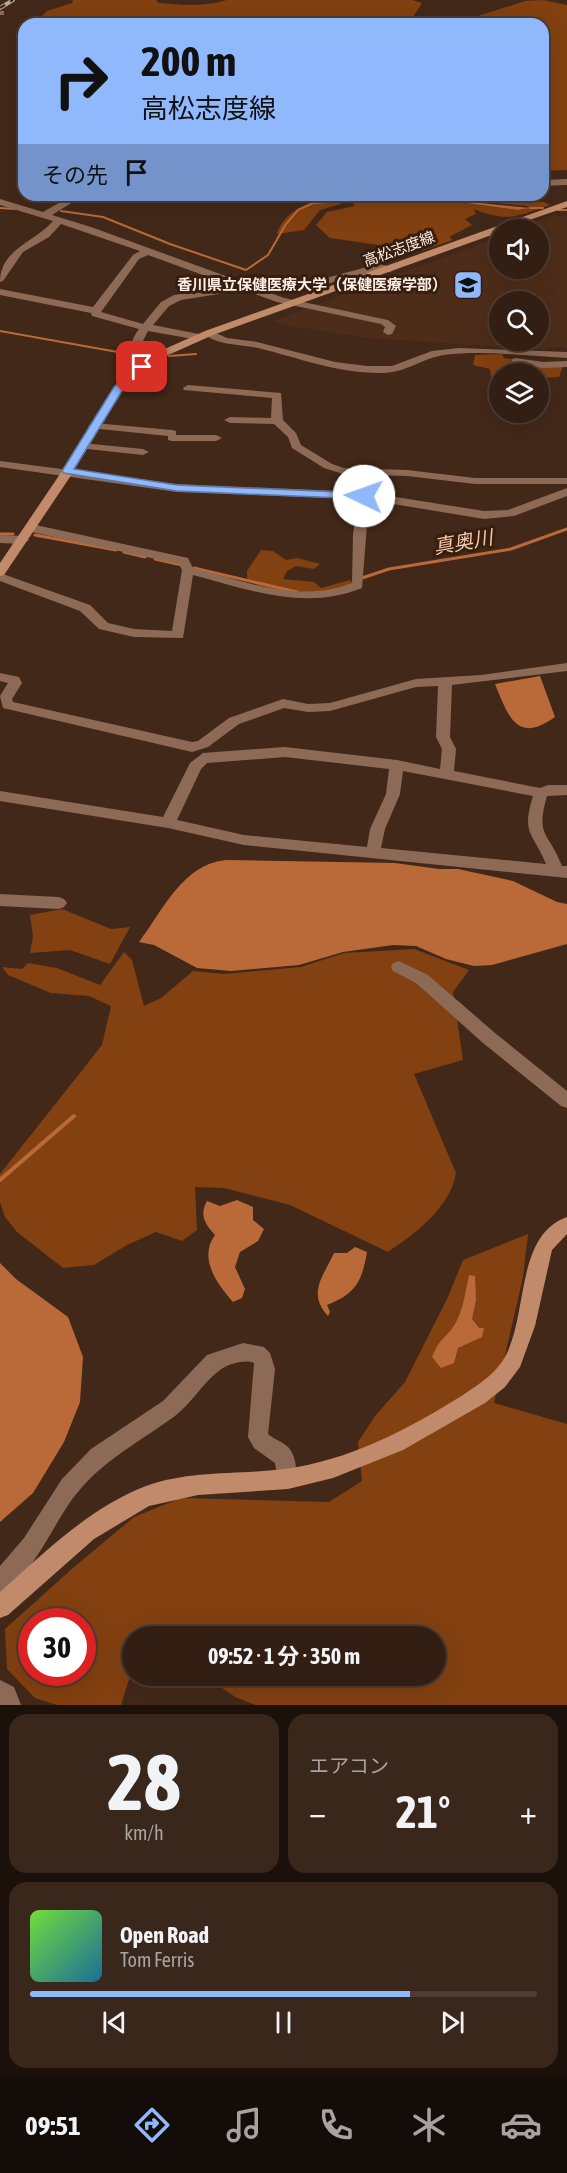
<!DOCTYPE html>
<html lang="ja">
<meta charset="utf-8">
<style>
:root{--surface:#321e13;--page:#3a271c;--text:#f1f3f6;--muted:#a8a2a0;--line:#4d3c33;--accent:#90b8fd}
body{margin:0;font-family:"Asap Condensed","Noto Sans JP",sans-serif;background:var(--page);color:var(--text);height:100vh;display:flex;flex-direction:column;font-size:22px;white-space:nowrap}
*{box-sizing:border-box;margin:0}
p{font-size:20px;color:var(--muted)}
.icon{flex:none;width:33px;height:33px;fill:none;stroke:currentColor;stroke-width:2;stroke-linecap:round;stroke-linejoin:round}
.map{position:relative;height:1705px;overflow:hidden}
.panel{display:flex;flex-direction:column;gap:9px;padding:9px;background:#1c100a;flex:1}
.panel>*{flex:none}
.guide{position:absolute;left:18px;top:18px;width:531px;height:183px;border-radius:18px;box-shadow:0 6px 24px #0002,0 0 0 2px var(--line);background:#90b8fd;color:#111;overflow:hidden}
.fabs{position:absolute;left:489px;top:219px;display:grid;gap:12px}
.fabs a{display:grid;place-items:center;width:60px;height:60px;border-radius:50%;background:var(--surface);box-shadow:0 6px 24px #0002,0 0 0 2px var(--line);font-size:30px}
.speed{position:absolute;left:18px;top:1608px;display:flex;gap:12px;font-size:30px;font-weight:700;text-align:center}
.speed>*{display:grid;place-content:center;width:78px;height:78px;border-radius:50%;background:var(--surface);box-shadow:0 6px 24px #0002,0 0 0 2px var(--line);line-height:1}
.speed .limit{border:9px solid #d22;background:#fff;color:#111}
.pin{position:absolute;display:grid;place-items:center;width:51px;height:51px;color:#fff;margin:-26px;border-radius:12px;box-shadow:0 3px 9px #0006}
.me{position:absolute;width:66px;margin:-33px;rotate:273deg;stroke-linejoin:round;filter:drop-shadow(0 0 4px #0008)}
.turn{display:flex;align-items:center;gap:21px;height:126px;padding:0 24px;font-size:27px}
.turn .icon{width:78px;height:78px;stroke-width:2.5}
.turn b{display:block;font-size:42px;line-height:51px}
.then{display:flex;align-items:center;height:57px;padding:0 24px;background:#0003;gap:12px;font-size:22px}
.big{font-size:45px;font-weight:700;line-height:1.1}
.panel .card{flex:1;display:flex;flex-direction:column;justify-content:center;gap:9px;min-width:0;padding:0 21px;border-radius:18px;background:var(--page)}
.panel .dial{align-items:center;gap:0}
.dial b{font-size:78px;line-height:1}
.song{display:flex;align-items:center;gap:18px}
.cover{width:72px;height:72px;border-radius:9px;background:linear-gradient(135deg,hsl(100 70% 55%),hsl(200 70% 35%))}
.played{height:6px;border-radius:3px;background:linear-gradient(90deg,var(--accent) 75%,var(--line) 75%)}
.keys{display:flex;justify-content:space-around;direction:ltr}
.heat{display:flex;justify-content:space-between;align-items:center;font-size:33px;direction:ltr}
.panel .tiles{flex:1;display:grid;gap:9px;grid-template-columns:1fr 1fr}
.card:last-child{grid-column:span 2}
.trip{position:absolute;left:122px;top:1626px;width:324px;height:60px;border-radius:30px;background:var(--surface);box-shadow:0 6px 24px #0002,0 0 0 2px var(--line);font-weight:700;line-height:60px;text-align:center}
.tabs{display:flex;height:96px;justify-content:space-around;align-items:center;background:#140c08;color:var(--muted)}
.tabs .icon{width:42px;height:42px}
.tabs .active{color:var(--accent)}
.tabs b{font-size:27px;color:var(--text)}
.map>svg:first-child{display:block}
</style>
<div class="map">
<svg width="567" height="1705" viewBox="0 0 567 1705">
<rect width="100%" height="100%" fill="#422819"/>
<path fill="#4d2d19" fill-rule="evenodd" d="M 553,215 L 567,217 L 567,347 L 537,349 L 368,338 L 296,327 L 273,321 L 499,237 L 500,268 L 538,268 L 538,230 L 515,229 ZM 500,302 L 538,302 L 538,340 L 500,340 Z"/>
<path fill="#834010" fill-rule="evenodd" d="M 73,0 L 156,0 L 159,3 C 183,5 204,7 227,0 L 412,0 L 422,3 L 413,17 C 430,22 445,15 462,24 L 61,24 L 59,21 L 41,17 L 47,11 L 72,3 Z
M 543,0 L 567,5 L 567,170 L 543,171 L 543,24 L 483,24 L 478,16 L 525,1 Z
M 407,196 L 518,210 L 526,209 L 528,206 L 485,202 L 486,200 L 544,202 L 550,205 C 518,216 508,223 474,209 L 476,214 L 465,219 L 472,225 L 449,237 L 453,240 L 421,251 L 330,238 L 316,225 L 327,212 L 354,206 L 354,202 Z
M 324,200 L 341,200 L 341,204 L 320,210 L 304,230 L 277,234 C 283,213 305,203 324,200 Z
M 502,354 L 504,358 L 563,366 L 559,377 L 539,378 L 538,374 L 500,374 L 499,379 L 491,378 L 490,369 L 473,365 L 475,355 Z
M 261,550 L 273,551 L 286,560 L 297,558 L 320,564 L 314,569 L 296,566 L 287,571 L 283,579 L 314,582 L 321,588 L 350,580 L 354,585 C 322,593 274,602 247,578 L 247,571 Z
M 62,909 L 111,929 L 130,927 L 110,964 L 70,950 L 30,953 L 33,936 L 30,915 Z
M 414,949 L 469,970 L 453,992 L 463,1060 L 414,1074 L 456,1173 C 450,1208 416,1233 388,1252 L 290,1205 L 224,1188 L 195,1187 L 197,1230 L 182,1241 L 156,1232 L 127,1245 L 94,1265 L 63,1268 L 17,1232 L 5,1217 L 0,1202 L 0,1174 L 102,1045 L 111,1006 L 89,996 L 51,993 L 8,975 L 2,967 L 22,969 L 28,963 L 57,968 L 100,985 L 124,952 L 132,960 L 144,1006 L 161,998 L 193,971 L 224,974 L 301,967 L 344,953 Z
M 528,1234 L 523,1277 L 494,1403 L 567,1424 L 567,1705 L 255,1705 L 235,1697 L 205,1676 L 435,1676 L 435,1636 L 132,1636 L 132,1670 L 121,1705 L 57,1705 L 35,1698 L 7,1669 L 5,1629 L 73,1568 L 134,1517 L 181,1498 L 329,1502 L 362,1481 L 358,1442 L 375,1416 L 405,1382 L 448,1297 L 463,1260 ZM 32,1622 L 82,1622 L 82,1672 L 32,1672 Z"/>
<path fill="#b96a38" d="M 345,195 L 440,195 L 452,200 L 530,208 L 518,210 L 414,196 L 345,202 L 350,199 L 346,198 Z
M 540,676 L 555,717 C 517,744 509,718 495,684 Z
M 226,860 L 395,863 L 439,869 L 458,869 L 513,881 L 557,902 L 567,904 L 567,944 L 492,965 L 474,966 L 446,959 L 416,946 L 393,945 L 343,952 L 299,965 L 231,971 L 197,968 L 154,945 L 139,942 C 163,910 183,864 226,860 Z
M 237,1200 L 253,1207 L 253,1220 L 264,1229 L 258,1241 L 240,1252 L 235,1267 L 245,1289 L 242,1298 L 233,1302 C 217,1284 198,1258 215,1235 C 205,1224 199,1215 207,1201 L 220,1206 Z
M 355,1247 L 367,1252 C 362,1282 355,1294 327,1305 L 330,1312 L 328,1316 C 307,1293 323,1277 334,1253 L 347,1253 Z
M 0,1263 L 16,1279 L 68,1317 L 83,1357 L 80,1402 L 64,1442 L 33,1493 L 0,1522 Z
M 469,1275 L 475,1276 L 476,1300 L 472,1319 L 479,1328 L 484,1328 L 482,1337 L 458,1348 L 454,1363 L 441,1368 L 432,1357 C 439,1341 441,1341 451,1330 C 463,1315 465,1293 469,1275 Z"/>
<g fill="none" stroke-linecap="round" stroke-linejoin="round">
<path stroke="#b96a38" stroke-width="2" d="M 0,208 L 15,209
M 530,208 L 543,208
M 558,210 L 567,210
M 61,211 L 103,217 L 170,244 L 246,270 L 268,255 L 286,224 L 298,210 L 313,203 L 345,201
M 0,331 L 129,354
M 136,355 L 148,356
M 169,356 L 196,354"/>
<path stroke="#b96a38" stroke-width="3" d="M 0,534 L 13,534
M 35,535 L 116,550
M 124,552 L 145,557
M 155,559 L 182,565
M 194,568 L 297,592
M 362,578 L 389,569 L 511,549 L 567,529"/>
<path stroke="#b96a38" stroke-width="4" d="M 0,1180 L 74,1116"/>
<path fill="#8d6a56" fill-rule="evenodd" d="M 0,11 L 4,11 L 4,15 L 0,15 Z
M 567,179 L 567,185 L 543,186 L 543,180 Z
M 73,195 L 84,195 L 52,215 L 91,227 L 253,286 L 330,277 L 378,264 L 393,267 L 395,269 L 390,272 L 378,270 L 330,283 L 265,291 L 284,298 L 388,320 L 396,326 L 392,334 L 388,335 L 383,332 L 385,327 L 381,324 L 277,302 L 244,290 L 181,300 L 169,306 L 153,325 L 199,334 L 204,337 L 199,340 L 148,331 L 140,347 L 139,359 L 147,367 L 146,369 C 121,373 129,341 139,329 L 92,316 L 91,313 L 0,295 L 0,289 L 93,307 L 133,255 L 140,251 L 61,224 L 49,237 L 23,252 L 3,281 L 0,282 C 0,249 35,242 53,221 L 0,205 L 0,199 L 43,212 ZM 148,255 L 233,286 L 174,295 L 161,302 L 143,324 L 101,312 L 139,259 Z
M 209,330 L 227,338 L 257,342 L 335,362 L 367,366 L 392,366 L 432,351 L 459,348 L 567,352 L 567,358 C 527,356 484,350 444,355 C 423,358 405,373 383,373 C 340,374 299,358 258,348 C 240,344 221,346 205,335 L 204,333 Z
M 516,358 L 543,362 L 567,361 L 567,367 L 543,368 L 512,363 L 512,359 Z
M 188,385 L 281,393 L 283,420 L 296,433 L 301,445 L 332,464 L 344,468 L 407,470 L 475,478 L 567,478 L 567,484 L 475,484 L 407,476 L 343,474 L 324,468 L 292,448 L 288,437 L 274,424 L 230,423 L 224,420 L 230,417 L 271,418 L 272,398 L 184,390 L 183,388 Z
M 94,423 L 172,430 L 176,431 L 176,435 L 216,435 L 222,438 L 216,441 L 172,441 L 168,440 L 168,436 L 90,428 L 88,426 Z
M 82,443 L 143,449 L 149,452 L 143,455 L 78,448 L 78,444 Z
M 0,461 L 177,484 L 364,492 L 484,511 L 508,510 L 567,488 L 567,496 L 514,516 L 484,519 L 369,500 L 362,588 C 305,611 249,590 193,575 L 183,638 L 134,637 L 99,629 L 80,611 L 0,581 L 0,573 L 90,605 L 108,623 L 134,629 L 172,631 L 182,570 L 179,564 L 27,531 L 27,525 L 31,524 L 188,558 L 193,568 C 244,581 300,604 352,583 L 353,534 L 358,499 L 177,492 L 0,467 Z
M 0,535 L 23,536 L 29,540 L 23,544 L 0,543 Z
M 567,663 L 567,671 L 452,685 L 450,737 L 456,749 L 454,771 L 540,788 L 548,785 L 567,785 L 567,795 L 547,796 C 535,837 549,832 562,866 L 567,866 L 567,878 L 244,845 L 168,828 L 0,801 L 0,791 L 163,817 L 190,763 L 203,753 L 285,747 L 397,760 L 440,769 L 442,749 L 436,737 L 438,686 L 416,687 L 330,711 L 308,712 L 284,708 L 239,724 L 208,747 L 192,752 L 3,708 L 0,696 L 8,683 L 0,681 L 0,673 L 19,677 L 22,683 L 12,699 L 13,702 L 192,742 L 198,741 L 229,718 L 283,699 L 308,704 L 330,703 L 416,679 L 481,675 ZM 285,757 L 389,769 L 386,794 L 370,829 L 367,847 L 244,835 L 177,820 L 201,769 L 207,763 ZM 403,771 L 533,796 C 521,835 533,832 546,864 L 381,848 L 385,829 L 400,794 Z
M 0,894 L 59,897 L 64,899 L 67,903 L 64,907 L 59,909 L 0,906 Z
M 399,961 L 428,975 L 495,1033 L 567,1091 L 567,1108 L 561,1106 L 483,1043 L 416,983 L 393,971 L 391,967 L 393,963 Z
M 243,1343 L 264,1347 L 270,1353 L 275,1369 L 268,1434 C 275,1440 284,1442 289,1448 C 297,1458 298,1475 293,1486 L 286,1489 L 279,1486 L 275,1463 L 254,1448 L 248,1437 L 254,1363 C 245,1359 228,1364 220,1370 C 203,1382 192,1403 175,1416 C 141,1441 105,1459 78,1492 C 55,1518 33,1579 0,1593 L 0,1566 L 24,1538 L 62,1479 L 91,1449 L 163,1401 L 207,1355 Z
M 0,1680 L 14,1687 L 21,1705 L 0,1705 Z"/>
<path fill="#c18a6a" fill-rule="evenodd" d="M 567,201 L 567,207 L 500,230 L 500,232 L 213,335 L 166,356 L 146,369 L 122,391 L 70,477 L 4,575 L 0,576 L 0,563 L 58,477 L 114,387 L 138,365 L 158,352 L 205,331 Z
M 567,1217 L 567,1234 L 552,1250 L 535,1326 L 520,1367 L 505,1387 L 485,1403 L 403,1450 L 333,1478 L 288,1489 L 198,1495 L 149,1506 L 94,1539 L 8,1615 L 0,1618 L 0,1592 C 44,1553 89,1508 146,1486 C 190,1470 238,1475 284,1469 C 348,1461 409,1429 463,1395 C 479,1384 497,1373 506,1355 C 528,1312 516,1235 567,1217 Z"/>
<g stroke="#b8a69b" stroke-width="4">
<path id="rail" d="M 0,8 L 13,0"/>
</g>
<use href="#rail" stroke="#371e0f" stroke-width="2" stroke-dasharray="6" stroke-linecap="butt"/>
</g>
<path fill="#90b8fd" stroke="#5e78a4" stroke-width="1.5" d="M 138,365 L 147,367 L 122,391 L 74,469 L 177,485 L 364,493 L 369,496 L 364,499 L 177,491 L 64,473 L 62,471 L 114,387 Z"/>
<defs>
<g id="university-square" transform="scale(1.5)"><rect x="-9" y="-9" width="18" height="18" rx="4" fill="#90b8fd" stroke="#371e0f"/><path d="M0-5L7-2L0 1L-7-2ZM-4 1L0 2.5L4 1V4Q0 6-4 4Z" fill="#111"/></g>
</defs>
<g fill-rule="evenodd">
<use href="#university-square" x="468" y="285"/>
</g>
<g text-anchor="middle" stroke-width="6" stroke-linejoin="round" paint-order="stroke">
<g font-size="15" fill="#fdefe7" stroke="#371e0f">
<text transform="translate(399 249) rotate(-20)" y="5">高松志度線</text>
</g>
<g font-size="15" font-weight="bold" fill="#fdefe7" stroke="#371e0f" text-anchor="end">
<text x="447" y="290">香川県立保健医療大学（保健医療学部）</text>
</g>
<g font-size="20" font-style="italic" fill="#f4c9b0" stroke="#371e0f">
<text transform="translate(463 542) rotate(-10)" y="7">真奥川</text>
</g>
</g>
</svg>
<div class="fabs">
<a><svg class="icon" aria-label="sound" viewBox="0 0 24 24"><path d="M4 9h4l5-4v14l-5-4H4zM17 9q2 3 0 6"/></svg></a>
<a><svg class="icon" aria-label="search" viewBox="0 0 24 24"><circle cx="10" cy="10" r="6"/><path d="M15 15l6 6"/></svg></a>
<a><svg class="icon" aria-label="layers" viewBox="0 0 24 24"><path d="M12 4l9 5-9 5-9-5zM3 14l9 5 9-5"/></svg></a>
</div>
<div class="speed"><div class="limit">30</div></div>
<div class="pin" style="left:142px;top:367px;background:#d93025"><svg class="icon" aria-label="arrive" viewBox="0 0 24 24"><path d="M6 21V4h12l-3 4 3 4H6"/></svg></div>
<svg class="me" style="left:364px;top:496px" viewBox="-20 -20 40 40"><circle r="19" fill="#fff"/><path d="M0-13L10 11 0 6-10 11z" fill="#90b8fd"/></svg>
<div class="trip">09:52 · 1 分 · 350 m</div>
<div class="guide">
<div class="turn"><svg class="icon" aria-label="right" viewBox="0 0 24 24"><path d="M7 20v-9h11M14 6l5 5-5 5"/></svg><div><b>200 m</b>高松志度線</div></div>
<div class="then">その先<svg class="icon" aria-label="arrive" viewBox="0 0 24 24"><path d="M6 21V4h12l-3 4 3 4H6"/></svg></div>
</div>
</div>
<section class="panel">
<div class="tiles">
<div class="card dial"><b>28</b><p>km/h</p></div>
<div class="card"><p>エアコン</p>
<div class="heat"><a>−</a><b class="big">21°</b><a>+</a></div>
</div>
<div class="card">
<div class="song"><i class="cover"></i><div><b>Open Road</b><p>Tom Ferris</p></div></div>
<div class="played"></div>
<div class="keys"><svg class="icon" aria-label="previous" viewBox="0 0 24 24"><path d="M18 5L8 12l10 7zM5 5v14"/></svg><svg class="icon" aria-label="pause" viewBox="0 0 24 24"><path d="M8 5v14M16 5v14"/></svg><svg class="icon" aria-label="next" viewBox="0 0 24 24"><path d="M6 5l10 7-10 7zM19 5v14"/></svg></div>
</div>
</div>
</section>
<nav class="tabs">
<b>09:51</b>
<svg class="icon active" aria-label="directions" viewBox="0 0 24 24"><path d="M12 3l9 9-9 9-9-9zM9 14v-3h6M13 9l2 2-2 2"/></svg>
<svg class="icon" aria-label="music" viewBox="0 0 24 24"><path d="M9 18V5l10-2v13"/><circle cx="6" cy="18" r="3"/><circle cx="16" cy="16" r="3"/></svg>
<svg class="icon" aria-label="phone" viewBox="0 0 24 24"><path d="M5 4h4l2 5-3 2q2 4 5 5l2-3 5 2v4C11 20 4 13 5 4z"/></svg>
<svg class="icon" aria-label="climate" viewBox="0 0 24 24"><path d="M12 3v18M4 7l16 10M4 17L20 7"/></svg>
<svg class="icon" aria-label="car" viewBox="0 0 24 24"><path d="M5 17H2v-5l4-1 3-4h7l3 4 3 1v5h-3M9 17h6M6 11h13"/><circle cx="7" cy="17" r="2"/><circle cx="17" cy="17" r="2"/></svg>
</nav>
